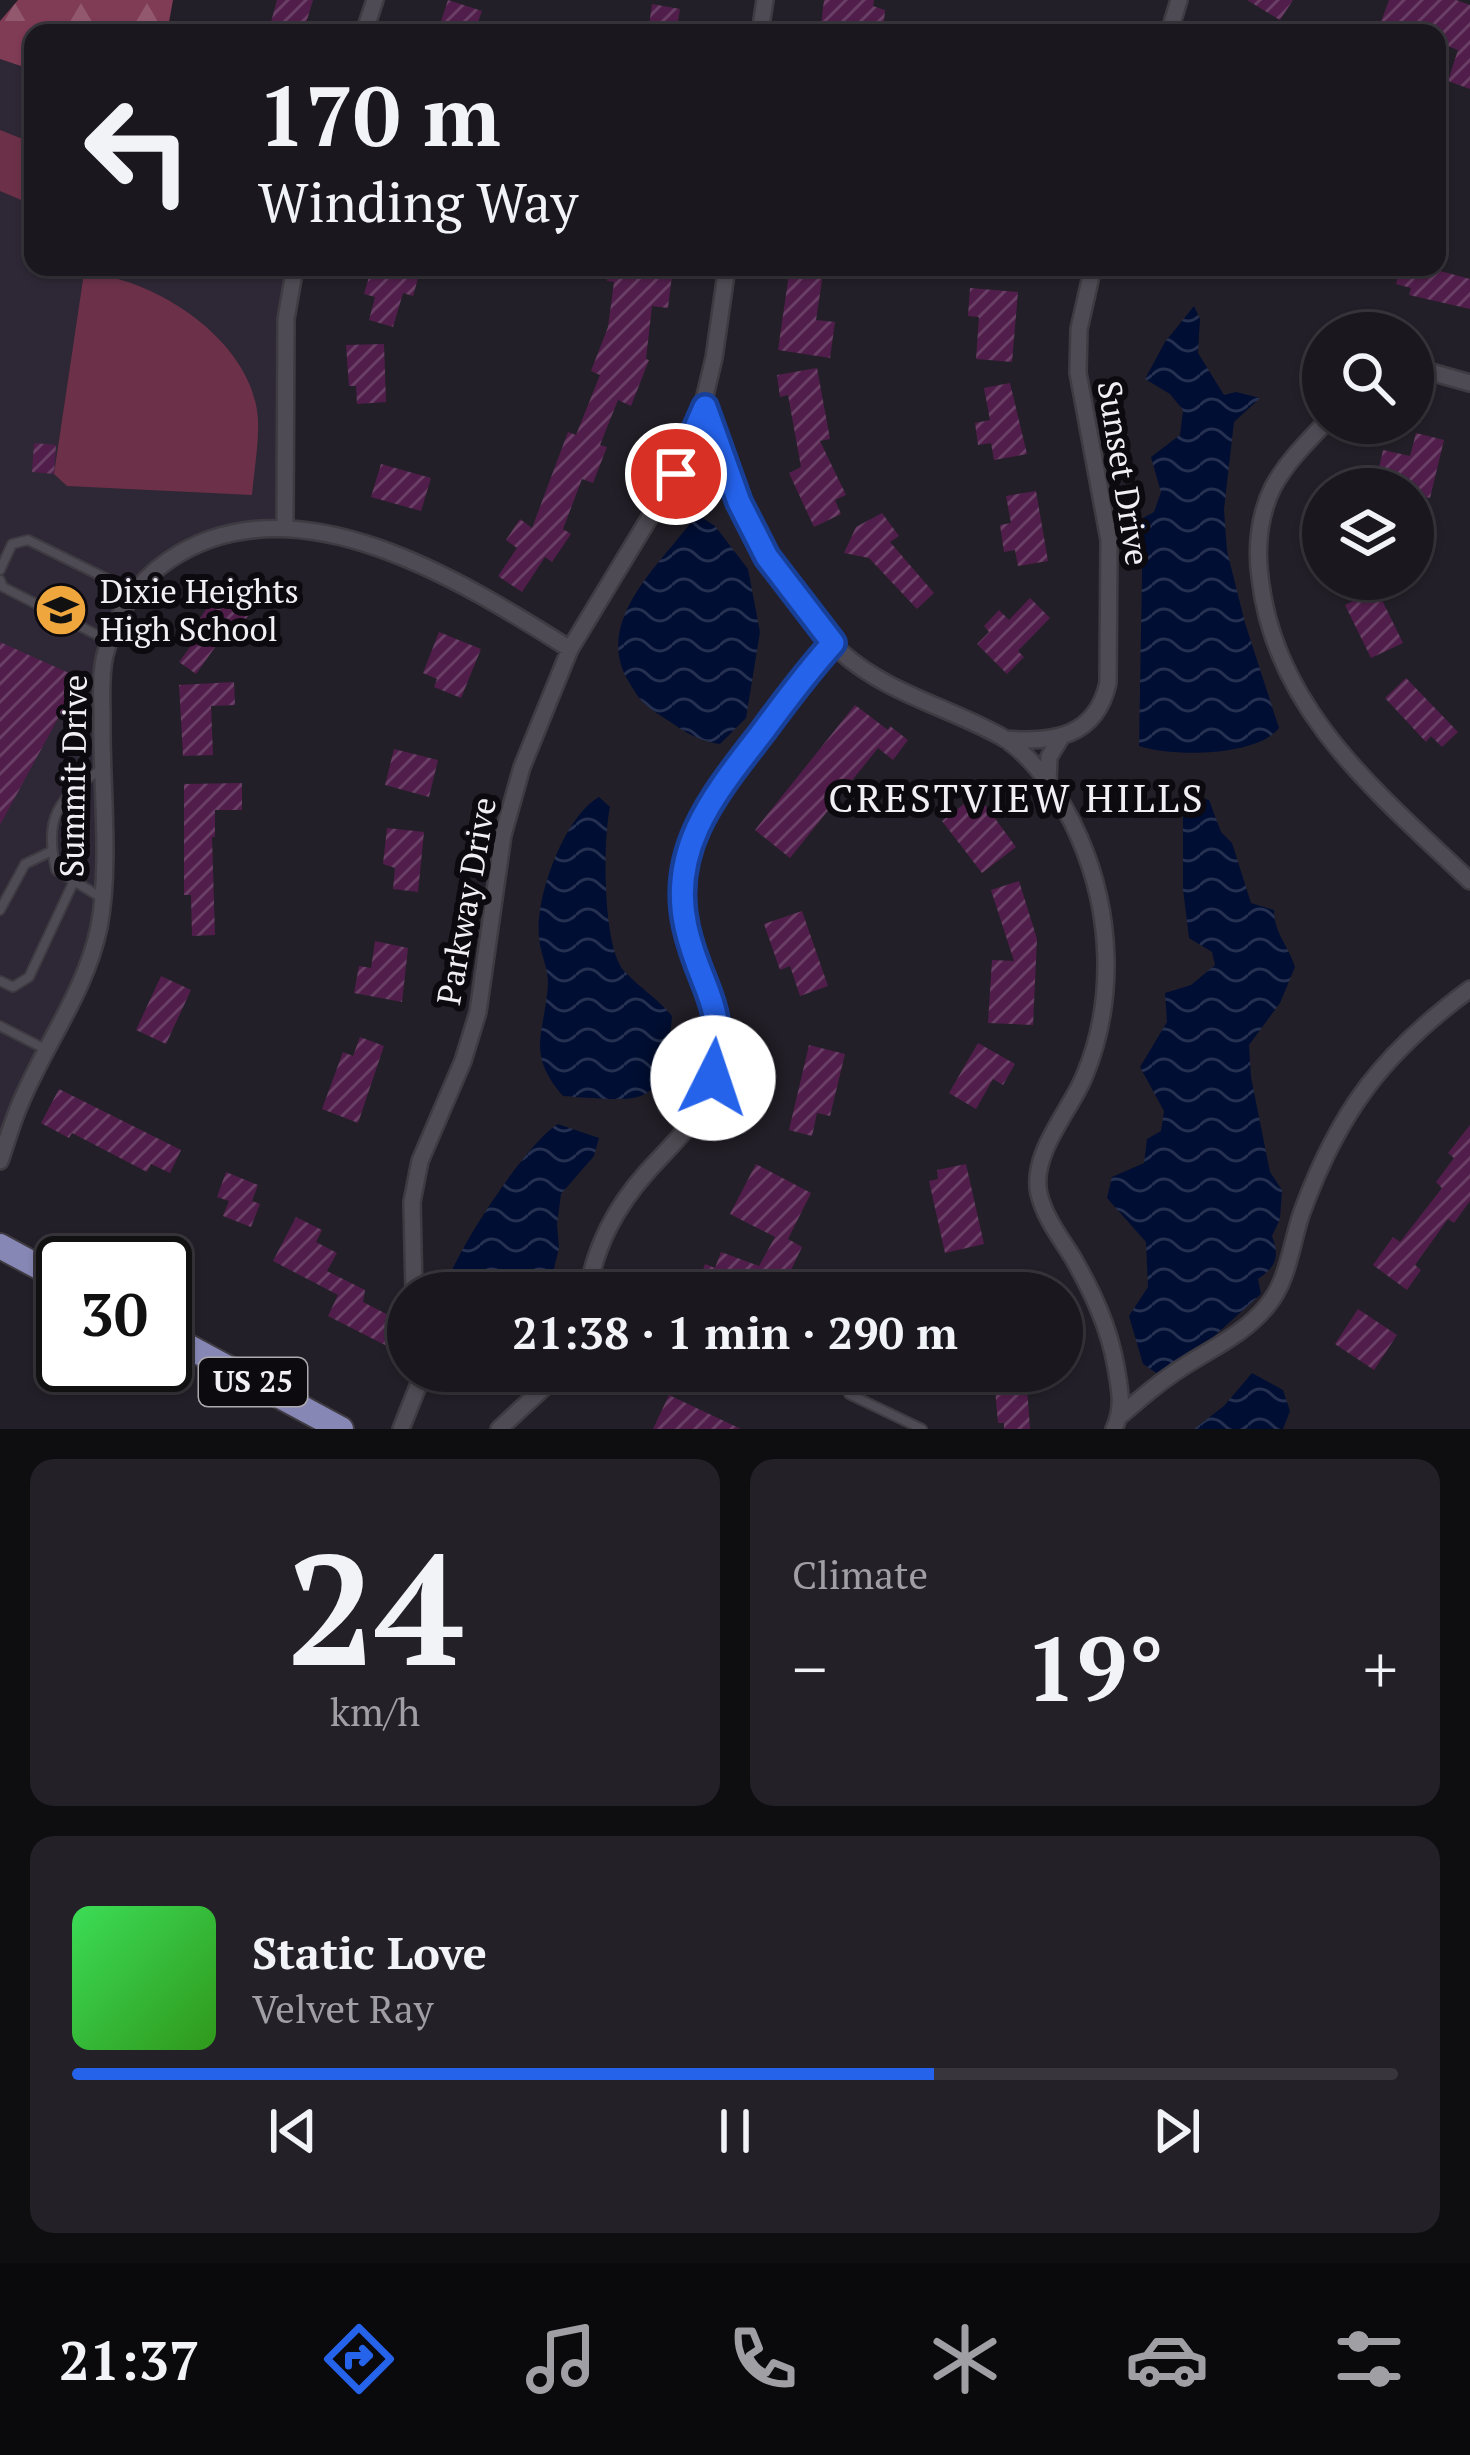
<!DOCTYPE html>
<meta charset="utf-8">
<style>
:root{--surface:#1a171e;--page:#232027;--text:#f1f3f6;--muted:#9f9fa4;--line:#38363c;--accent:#2563eb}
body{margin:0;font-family:"PT Serif",serif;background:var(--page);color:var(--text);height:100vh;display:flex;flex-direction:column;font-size:45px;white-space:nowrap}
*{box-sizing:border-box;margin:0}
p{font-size:39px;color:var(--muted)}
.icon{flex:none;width:66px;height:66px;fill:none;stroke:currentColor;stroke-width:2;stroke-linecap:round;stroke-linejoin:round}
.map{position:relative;height:1429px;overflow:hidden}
.side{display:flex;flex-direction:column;gap:30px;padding:30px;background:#0e0d10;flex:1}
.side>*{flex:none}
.banner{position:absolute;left:24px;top:24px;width:1422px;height:252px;border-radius:24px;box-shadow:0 3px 9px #0004,0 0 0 3px var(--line);background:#1a171e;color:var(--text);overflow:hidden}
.tools{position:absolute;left:1302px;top:312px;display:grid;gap:24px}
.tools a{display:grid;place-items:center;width:132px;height:132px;border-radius:50%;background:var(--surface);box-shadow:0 3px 9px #0004,0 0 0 3px var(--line);font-size:60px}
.speed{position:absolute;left:36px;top:1236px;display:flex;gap:24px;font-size:60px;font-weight:700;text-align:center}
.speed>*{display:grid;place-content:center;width:156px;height:156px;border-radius:50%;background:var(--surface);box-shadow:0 3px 9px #0004,0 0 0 3px var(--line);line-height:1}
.speed .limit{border:6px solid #111;border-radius:18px;background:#fff;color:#111}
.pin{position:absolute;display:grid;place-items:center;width:102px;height:102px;color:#fff;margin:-51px;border:6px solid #fff;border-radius:50%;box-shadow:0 3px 12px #0007}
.me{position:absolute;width:132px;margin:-66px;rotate:4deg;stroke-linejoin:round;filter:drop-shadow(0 0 9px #0008)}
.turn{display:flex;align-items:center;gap:42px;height:252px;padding:0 36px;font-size:54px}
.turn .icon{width:156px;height:156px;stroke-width:2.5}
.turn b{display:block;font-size:84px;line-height:102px}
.big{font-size:90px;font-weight:600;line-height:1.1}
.side .widget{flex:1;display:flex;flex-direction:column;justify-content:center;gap:18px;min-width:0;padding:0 42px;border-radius:24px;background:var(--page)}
.side .dial{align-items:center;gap:0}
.dial b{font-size:156px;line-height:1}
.song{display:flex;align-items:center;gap:36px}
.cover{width:144px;height:144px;border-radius:18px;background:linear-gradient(135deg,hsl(130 70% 55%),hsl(110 70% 35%))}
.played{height:12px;border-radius:6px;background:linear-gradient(90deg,var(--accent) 65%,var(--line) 65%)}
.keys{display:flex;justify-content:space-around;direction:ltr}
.heat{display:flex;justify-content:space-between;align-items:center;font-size:66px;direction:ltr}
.side .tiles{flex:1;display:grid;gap:30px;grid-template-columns:1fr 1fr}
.widget:last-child{grid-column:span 2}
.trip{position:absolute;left:387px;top:1272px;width:696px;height:120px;border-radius:60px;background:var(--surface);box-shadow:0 3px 9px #0004,0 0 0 3px var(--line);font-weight:600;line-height:120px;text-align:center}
.dock{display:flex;height:192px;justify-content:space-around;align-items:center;background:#0a090c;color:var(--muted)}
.dock .icon{width:84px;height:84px}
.dock .selected{color:var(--accent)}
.dock b{font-size:54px;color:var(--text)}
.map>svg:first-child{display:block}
</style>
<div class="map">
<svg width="1470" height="1429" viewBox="0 0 1470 1429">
<defs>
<pattern id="forest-firs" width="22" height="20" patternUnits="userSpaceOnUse" patternTransform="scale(3)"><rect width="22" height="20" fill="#803b55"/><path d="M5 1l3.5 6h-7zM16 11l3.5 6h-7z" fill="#92586e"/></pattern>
<pattern id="water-waves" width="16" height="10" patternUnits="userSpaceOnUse" patternTransform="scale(3)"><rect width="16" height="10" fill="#000e33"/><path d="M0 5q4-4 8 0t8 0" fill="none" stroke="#263151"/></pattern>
<pattern id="building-hatch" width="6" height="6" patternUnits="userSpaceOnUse" patternTransform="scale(3)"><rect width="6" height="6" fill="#511e4b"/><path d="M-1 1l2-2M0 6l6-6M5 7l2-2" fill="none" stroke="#6a3f66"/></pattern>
</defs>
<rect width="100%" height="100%" fill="#231f28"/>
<path fill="#2e2735" d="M 0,59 L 33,70 L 33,267 L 295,267 L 285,526 L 190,546 L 127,602 L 104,659 L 100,923 L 0,1161 Z"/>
<path fill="url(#forest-firs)" d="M 18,0 L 173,0 L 167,33 L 33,33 L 33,70 L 0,59 L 0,21 Z"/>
<path fill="#6c3148" d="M 0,130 L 33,143 L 33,205 L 0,191 Z
M 84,273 C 154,277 254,341 258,420 C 259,444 254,471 252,495 L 67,486 L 54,474 Z"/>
<path fill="url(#water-waves)" d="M 1194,306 L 1200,319 L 1198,353 L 1224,395 L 1236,392 L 1260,398 L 1234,422 L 1224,509 L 1227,551 L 1245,623 L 1279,728 C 1257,757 1171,757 1139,746 L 1143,518 L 1154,512 L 1161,492 L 1151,457 L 1180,435 L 1183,410 L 1170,394 L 1145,379 L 1165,342 Z
M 701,517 L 715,526 L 748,569 L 760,632 L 746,718 L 720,744 C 694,741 676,725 655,712 C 640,702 635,692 626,677 C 597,620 656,568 689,525 Z
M 1195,796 L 1209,800 L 1221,832 L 1232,843 L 1251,903 L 1274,910 C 1274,933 1288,945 1295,967 L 1280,1003 L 1249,1045 L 1251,1077 L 1270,1172 L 1282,1190 L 1280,1219 L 1272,1236 C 1280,1257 1276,1267 1258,1279 L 1261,1294 L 1212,1338 L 1158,1374 L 1143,1364 L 1129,1316 L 1148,1287 L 1146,1242 L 1107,1198 L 1112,1177 L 1144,1163 L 1147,1139 L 1161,1131 L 1164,1111 L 1140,1067 L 1167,1022 L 1165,993 L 1191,985 L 1215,965 L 1212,952 L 1189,938 L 1183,889 L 1183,810 Z
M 599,797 L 610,807 C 603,839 602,946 624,971 C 639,987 658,999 672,1016 C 664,1109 649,1102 563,1096 C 525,1052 545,1034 548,983 C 548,967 540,953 539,937 C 535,897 564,817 599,797 Z
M 558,1124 L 599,1138 L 594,1156 L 561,1194 L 557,1225 L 559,1248 L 548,1293 L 443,1293 C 453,1255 526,1143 558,1124 Z
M 1252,1373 L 1283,1390 L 1290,1411 L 1283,1429 L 1194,1429 L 1224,1406 Z"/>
<path fill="url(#building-hatch)" d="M 277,0 L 313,0 L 303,33 L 268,33 Z
M 448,0 L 482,11 L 474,33 L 437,33 Z
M 824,0 L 874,0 L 873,6 L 885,10 L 883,33 L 820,33 Z
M 1247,0 L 1293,0 L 1280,20 Z
M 1389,0 L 1456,0 L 1470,5 L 1470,89 L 1448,81 L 1458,50 L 1437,42 L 1437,33 L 1411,33 L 1381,22 Z
M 652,4 L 680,9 L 676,33 L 648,33 Z
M 372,267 L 420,271 L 413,296 L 403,293 L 393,327 L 369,320 L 375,297 L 364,294 Z
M 609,267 L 673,267 L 668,308 L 652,306 L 646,359 L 649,360 L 631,406 L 618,400 L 600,445 L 607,447 L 593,483 L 582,479 L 563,529 L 571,534 L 552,562 L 545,557 L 522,592 L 498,576 L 517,548 L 506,540 L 520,519 L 532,528 L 568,432 L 576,435 L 600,375 L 591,371 L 608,327 L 614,282 L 607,281 Z
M 790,267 L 824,267 L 816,320 L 835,322 L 830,358 L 778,350 Z
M 1400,267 L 1425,267 L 1470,279 L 1470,309 L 1409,295 L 1411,288 L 1396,284 Z
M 970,288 L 1018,292 L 1012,362 L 976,359 L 979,317 L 968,316 Z
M 384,344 L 386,402 L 357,404 L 356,386 L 349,386 L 346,345 Z
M 817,368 L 830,439 L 820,441 L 846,495 L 835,500 L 841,514 L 814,527 L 789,473 L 801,467 L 788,395 L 780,397 L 777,375 Z
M 1010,383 L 1027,454 L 994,460 L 991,443 L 978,445 L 975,423 L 990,420 L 984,388 Z
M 1416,433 L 1444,440 L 1430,498 L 1413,494 L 1413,489 L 1398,489 L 1376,481 L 1383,450 L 1410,456 Z
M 34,443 L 56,445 L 54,474 L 32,472 Z
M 381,464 L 431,478 L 421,511 L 371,497 Z
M 1036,491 L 1048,561 L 1018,566 L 1015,550 L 1004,552 L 1000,525 L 1011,523 L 1006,496 Z
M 882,513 L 899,536 L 890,542 L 934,593 L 917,609 L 869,558 L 844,553 L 856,527 Z
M 1372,592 L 1378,592 L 1403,643 L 1371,658 L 1345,605 Z
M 217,594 L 248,616 L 230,641 L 223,636 L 196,674 L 179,662 L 190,647 L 183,642 Z
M 1030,598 L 1050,618 L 1018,651 L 1024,657 L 1007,674 L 977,644 L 989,632 L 984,626 L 999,610 L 1009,620 Z
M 439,632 L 481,649 L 461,698 L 434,687 L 437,679 L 423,673 Z
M 0,642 L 80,678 L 0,825 Z
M 1406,678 L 1458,732 L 1442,747 L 1431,736 L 1426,742 L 1385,698 Z
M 234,682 L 235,705 L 211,706 L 213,755 L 183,756 L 179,685 Z
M 855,705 L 888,730 L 890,726 L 908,740 L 893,760 L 878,748 L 790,858 L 755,830 Z
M 394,749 L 438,760 L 429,797 L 385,785 Z
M 242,783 L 242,810 L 215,810 L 215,837 L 212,837 L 215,935 L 192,936 L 191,895 L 184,895 L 184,784 Z
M 977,794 L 1016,847 L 982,873 L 942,821 Z
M 387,828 L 424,832 L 418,892 L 393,889 L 395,868 L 383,864 Z
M 1019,881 L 1037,939 L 1033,1025 L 988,1023 L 992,960 L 1014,961 L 991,890 Z
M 802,911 L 828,986 L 800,996 L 790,966 L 780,970 L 764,924 Z
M 375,941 L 408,948 L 402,1002 L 354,993 L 359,966 L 371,968 Z
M 161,976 L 191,990 L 166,1044 L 136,1030 Z
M 360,1037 L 384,1046 L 358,1123 L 322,1109 L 343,1052 L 353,1056 Z
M 978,1043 L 1015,1064 L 1003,1085 L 993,1079 L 976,1109 L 949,1093 Z
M 809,1045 L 845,1054 L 830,1116 L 817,1113 L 812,1136 L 789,1130 Z
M 59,1089 L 181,1150 L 170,1173 L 151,1164 L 147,1172 L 72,1133 L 69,1138 L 41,1123 Z
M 1470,1125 L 1470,1201 L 1454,1223 L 1448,1219 L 1415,1265 L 1421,1270 L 1407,1290 L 1373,1265 L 1393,1237 L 1400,1242 L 1442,1188 L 1436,1182 L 1454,1158 L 1448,1153 Z
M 756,1164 L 811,1193 L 788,1239 L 802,1247 L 780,1293 L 746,1280 L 741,1293 L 682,1293 L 690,1272 L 701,1276 L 705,1264 L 715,1268 L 721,1252 L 759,1266 L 775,1237 L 730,1214 Z
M 966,1164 L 984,1244 L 945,1253 L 929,1181 L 938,1179 L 937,1170 Z
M 226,1172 L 258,1185 L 252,1201 L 260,1204 L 251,1227 L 223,1216 L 229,1201 L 217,1197 Z
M 296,1217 L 322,1230 L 316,1242 L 337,1253 L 327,1271 L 365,1290 L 363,1302 L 400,1321 L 387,1346 L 328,1316 L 338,1295 L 273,1261 Z
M 1000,1273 L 1008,1293 L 952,1293 L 951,1292 Z
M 1358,1309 L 1397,1335 L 1374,1370 L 1335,1344 Z
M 1027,1388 L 1030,1429 L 1004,1429 L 1004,1423 L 998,1423 L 995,1390 Z
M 669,1395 L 741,1429 L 653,1429 Z"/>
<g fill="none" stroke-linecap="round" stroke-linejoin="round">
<g stroke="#3f3b42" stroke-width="12">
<path id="service" d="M 0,570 L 12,544 L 28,540 L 134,592
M 0,580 L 3,587 L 107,640
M 100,770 C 57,799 44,818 56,870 L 102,898
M 0,910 L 25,864 L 52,851
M 0,981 L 13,987 L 29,977 L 74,881
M 0,1026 L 47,1050
M 849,1394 L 922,1429"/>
</g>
<g stroke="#3f3b42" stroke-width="20">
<path id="minor" d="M 364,33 L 375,0
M 760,33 L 765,0
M 1169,33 L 1179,0
M 1413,367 L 1470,383
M 705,407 C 731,487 756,542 807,609 C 818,623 828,641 841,652 C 888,694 949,707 1002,737 C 1035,757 1064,802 1079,837 C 1112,912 1116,1001 1084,1077 C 1070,1111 1030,1154 1039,1194 C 1045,1218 1060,1237 1073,1258 C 1093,1293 1109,1327 1116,1367 C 1120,1390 1124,1408 1114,1429
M 1325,423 C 1306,443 1286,463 1273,487 C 1259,515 1256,548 1260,577 C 1274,710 1380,795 1470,881
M 285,526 L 286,319 L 295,267
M 1005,739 C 1053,743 1096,737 1108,683 L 1109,540 L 1078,373 L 1079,329 L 1093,267
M 1048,782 L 1049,757 L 1060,739
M 0,1161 C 6,1144 11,1126 18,1109 C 42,1048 86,992 99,927 C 111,865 101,783 102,719 C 102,698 100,675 105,655 C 114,617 136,582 169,560 C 294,475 462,581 570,649
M 414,1293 L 412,1202 L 420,1161 L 463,1061 L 478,1012 L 503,835 L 522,767 L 570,649 L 676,474 L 697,429 L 714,358 L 727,267
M 587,1293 C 596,1245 615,1208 647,1172 C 673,1143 698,1123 711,1084 C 733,1018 699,986 686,926 C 669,848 715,794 759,737 C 783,705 806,673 833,643
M 1121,1415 C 1137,1402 1153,1387 1171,1375 C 1204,1351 1241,1338 1267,1306 C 1289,1280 1291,1243 1302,1212 C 1339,1111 1383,1053 1470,989
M 401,1429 L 424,1371
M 499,1429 L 562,1371"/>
</g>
<g stroke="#3f3b42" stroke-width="28">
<path id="primary" d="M 0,1246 L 63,1280
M 165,1334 L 341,1429"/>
</g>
<use href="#service" stroke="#4f4b54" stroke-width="8"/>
<use href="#minor" stroke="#4f4b54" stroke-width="15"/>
<use href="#primary" stroke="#8787b5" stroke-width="24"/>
</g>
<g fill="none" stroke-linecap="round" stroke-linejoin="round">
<g stroke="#184099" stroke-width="30">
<path id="route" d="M 676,474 L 705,407 L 739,502 L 767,557 L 833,643 C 808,671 786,700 764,730 C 718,790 668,846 686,927 C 701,993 728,1003 713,1078"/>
</g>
<use href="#route" stroke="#2563eb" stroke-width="21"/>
</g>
<defs>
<g id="school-disc" transform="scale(2.7)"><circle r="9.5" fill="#efa73d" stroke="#0c0a0e"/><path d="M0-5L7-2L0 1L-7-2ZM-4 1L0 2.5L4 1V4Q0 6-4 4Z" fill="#111"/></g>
</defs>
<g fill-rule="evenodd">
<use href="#school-disc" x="61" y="610"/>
</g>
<g text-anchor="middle" stroke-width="12" stroke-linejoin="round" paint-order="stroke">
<rect fill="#0c0a0e" stroke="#acaaaf" stroke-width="3" x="199" y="1358" width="108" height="48" rx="9"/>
<g font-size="30" font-weight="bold" fill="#f1eef4">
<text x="253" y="1392">US 25</text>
</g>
<g font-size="33" fill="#f1eef4" stroke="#0c0a0e">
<text transform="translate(1124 473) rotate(81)" y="12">Sunset Drive</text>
<text transform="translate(73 776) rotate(-89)" y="12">Summit Drive</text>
<text transform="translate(466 901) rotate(-80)" y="12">Parkway Drive</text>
</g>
<g font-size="33" fill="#f1eef4" stroke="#0c0a0e" text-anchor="start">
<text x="100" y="603">Dixie Heights<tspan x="100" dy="38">High School</tspan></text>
</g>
<g font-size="39" letter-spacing="3" fill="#f1eef4" stroke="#0c0a0e">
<text x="1017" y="812">CRESTVIEW HILLS</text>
</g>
</g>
</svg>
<div class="tools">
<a><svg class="icon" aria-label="search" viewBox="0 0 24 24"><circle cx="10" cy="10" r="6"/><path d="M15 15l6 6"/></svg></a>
<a><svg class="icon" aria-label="layers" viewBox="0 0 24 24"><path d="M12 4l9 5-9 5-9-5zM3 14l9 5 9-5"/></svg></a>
</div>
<div class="speed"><div class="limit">30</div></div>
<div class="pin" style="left:676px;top:474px;background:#d93025"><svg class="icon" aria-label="arrive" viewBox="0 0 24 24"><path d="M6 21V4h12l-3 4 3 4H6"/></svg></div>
<svg class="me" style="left:713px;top:1078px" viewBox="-20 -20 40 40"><circle r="19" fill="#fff"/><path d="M0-13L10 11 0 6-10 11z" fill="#2563eb"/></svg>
<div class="trip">21:38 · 1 min · 290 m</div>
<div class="banner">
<div class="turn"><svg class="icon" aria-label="left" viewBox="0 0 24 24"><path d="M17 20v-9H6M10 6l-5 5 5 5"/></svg><div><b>170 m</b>Winding Way</div></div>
</div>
</div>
<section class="side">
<div class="tiles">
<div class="widget dial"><b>24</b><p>km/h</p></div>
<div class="widget"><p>Climate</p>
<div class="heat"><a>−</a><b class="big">19°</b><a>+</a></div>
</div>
<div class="widget">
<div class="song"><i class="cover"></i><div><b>Static Love</b><p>Velvet Ray</p></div></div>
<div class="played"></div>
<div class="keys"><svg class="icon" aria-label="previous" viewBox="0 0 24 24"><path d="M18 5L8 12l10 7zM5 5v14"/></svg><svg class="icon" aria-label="pause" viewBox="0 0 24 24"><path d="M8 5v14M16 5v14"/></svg><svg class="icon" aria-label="next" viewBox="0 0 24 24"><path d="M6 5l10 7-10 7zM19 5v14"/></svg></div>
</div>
</div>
</section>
<nav class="dock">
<b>21:37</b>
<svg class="icon selected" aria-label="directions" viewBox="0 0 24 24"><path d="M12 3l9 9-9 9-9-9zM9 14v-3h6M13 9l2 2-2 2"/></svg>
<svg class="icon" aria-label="music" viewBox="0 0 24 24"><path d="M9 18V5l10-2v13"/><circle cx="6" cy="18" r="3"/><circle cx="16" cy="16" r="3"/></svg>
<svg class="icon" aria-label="phone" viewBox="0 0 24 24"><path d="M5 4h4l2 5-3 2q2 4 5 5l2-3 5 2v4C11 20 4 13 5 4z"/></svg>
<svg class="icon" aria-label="climate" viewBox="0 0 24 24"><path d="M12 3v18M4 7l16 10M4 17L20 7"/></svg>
<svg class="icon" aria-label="car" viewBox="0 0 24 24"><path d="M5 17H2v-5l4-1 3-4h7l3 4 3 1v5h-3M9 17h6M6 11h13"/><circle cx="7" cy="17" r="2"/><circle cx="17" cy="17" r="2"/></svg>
<svg class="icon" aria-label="filters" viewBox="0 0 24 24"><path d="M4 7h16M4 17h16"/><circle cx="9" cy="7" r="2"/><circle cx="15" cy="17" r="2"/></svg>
</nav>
